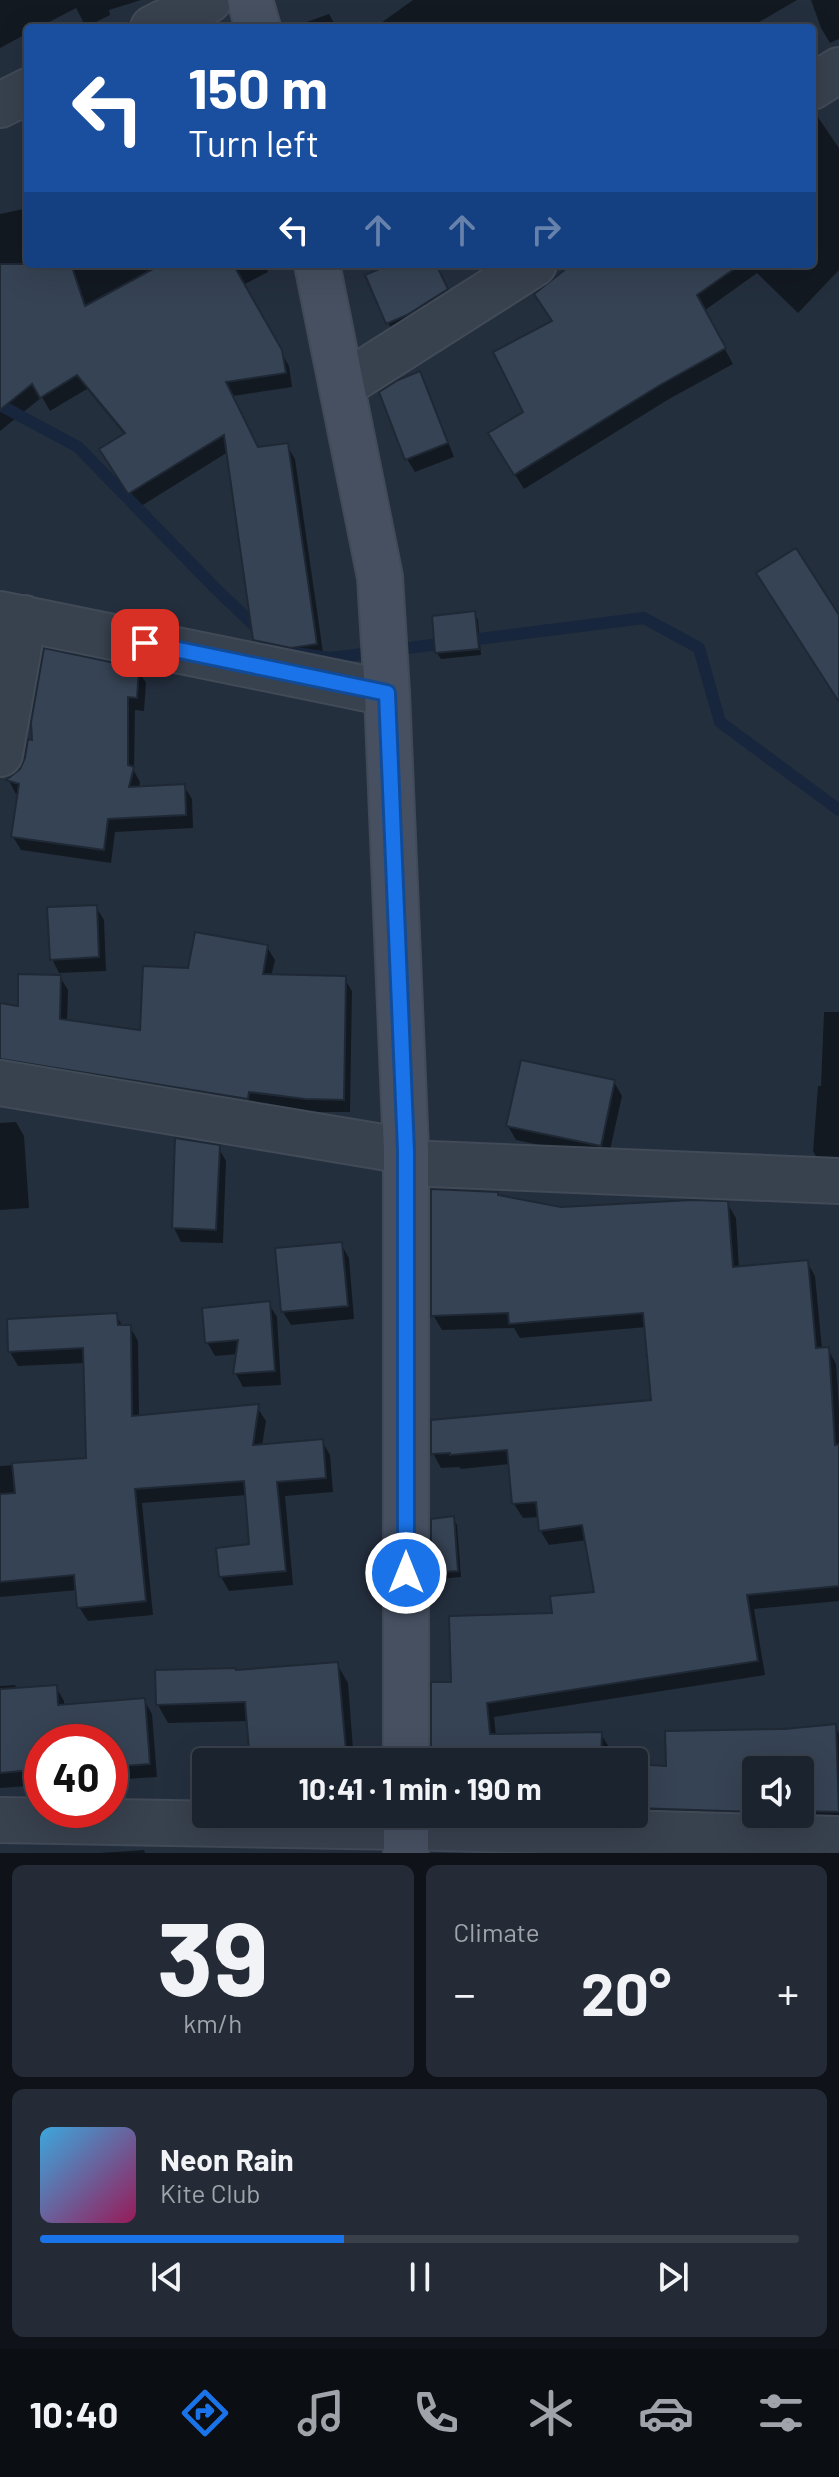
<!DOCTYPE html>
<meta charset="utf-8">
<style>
:root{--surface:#1b232e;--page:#242b36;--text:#f1f3f6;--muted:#a0a4aa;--line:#39404a;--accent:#1a73e8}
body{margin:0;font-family:Barlow,sans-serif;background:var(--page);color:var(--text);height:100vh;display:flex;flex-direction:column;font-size:30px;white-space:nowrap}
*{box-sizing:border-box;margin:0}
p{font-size:26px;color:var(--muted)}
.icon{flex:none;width:44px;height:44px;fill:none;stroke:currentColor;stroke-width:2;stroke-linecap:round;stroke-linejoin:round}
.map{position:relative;height:1853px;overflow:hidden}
.side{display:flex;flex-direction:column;gap:12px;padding:12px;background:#0f1319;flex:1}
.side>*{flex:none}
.top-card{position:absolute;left:24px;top:24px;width:792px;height:244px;border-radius:8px;box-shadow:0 8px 32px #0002,0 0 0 2px var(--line);background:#1a4fa0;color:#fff;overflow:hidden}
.tools{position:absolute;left:742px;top:1756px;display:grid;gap:16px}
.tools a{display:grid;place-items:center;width:72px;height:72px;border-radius:8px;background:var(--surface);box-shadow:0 8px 32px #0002,0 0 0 2px var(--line);font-size:40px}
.speed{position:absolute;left:24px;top:1724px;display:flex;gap:16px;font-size:40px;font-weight:700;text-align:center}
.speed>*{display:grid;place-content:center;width:104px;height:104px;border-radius:50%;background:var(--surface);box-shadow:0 8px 32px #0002,0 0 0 2px var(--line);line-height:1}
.speed .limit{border:12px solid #d22;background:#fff;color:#111}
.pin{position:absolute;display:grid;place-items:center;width:68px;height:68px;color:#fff;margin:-34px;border-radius:16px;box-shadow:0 4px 12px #0006}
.me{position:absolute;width:88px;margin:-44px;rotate:0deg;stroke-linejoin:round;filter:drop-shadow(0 0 6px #0008)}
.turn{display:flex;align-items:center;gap:28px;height:168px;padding:0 32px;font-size:36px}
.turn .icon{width:104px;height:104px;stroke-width:2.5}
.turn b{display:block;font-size:56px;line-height:68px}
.lanes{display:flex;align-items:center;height:76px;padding:0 32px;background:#0003;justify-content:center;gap:40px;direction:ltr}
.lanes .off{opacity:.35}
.big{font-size:60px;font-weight:700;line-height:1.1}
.side .widget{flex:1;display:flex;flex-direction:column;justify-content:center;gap:12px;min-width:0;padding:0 28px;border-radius:12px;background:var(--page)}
.side .dial{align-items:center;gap:0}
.dial b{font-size:104px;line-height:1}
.song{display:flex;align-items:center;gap:24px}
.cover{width:96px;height:96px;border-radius:12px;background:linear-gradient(135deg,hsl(200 70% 55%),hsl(330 70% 35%))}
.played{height:8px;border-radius:4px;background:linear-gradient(90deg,var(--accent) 40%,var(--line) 40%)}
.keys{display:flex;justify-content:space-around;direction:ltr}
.heat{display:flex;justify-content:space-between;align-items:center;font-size:44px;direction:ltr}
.side .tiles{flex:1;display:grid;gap:12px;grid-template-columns:1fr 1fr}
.widget:last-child{grid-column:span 2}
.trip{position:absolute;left:192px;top:1748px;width:456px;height:80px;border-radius:8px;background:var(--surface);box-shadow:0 8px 32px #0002,0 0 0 2px var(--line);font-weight:700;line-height:80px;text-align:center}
.tab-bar{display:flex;height:128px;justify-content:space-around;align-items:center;background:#0b0e12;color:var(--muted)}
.tab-bar .icon{width:56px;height:56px}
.tab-bar .current{color:var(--accent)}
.tab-bar b{font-size:36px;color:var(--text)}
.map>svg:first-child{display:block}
</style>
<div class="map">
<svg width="839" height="1853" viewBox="0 0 839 1853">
<rect width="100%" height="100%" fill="#242f3e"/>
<path fill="#0007" fill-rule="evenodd" d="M 0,0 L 141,0 L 109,10 L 110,15 L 86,27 L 76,8 L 38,28 L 28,28 L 28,33 L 0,48 Z
M 413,0 L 797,0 L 749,28 L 374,28 Z
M 811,0 L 839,0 L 839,39 L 830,43 L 821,28 Z
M 329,14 L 337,28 L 290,28 Z
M 812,113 L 815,113 L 839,148 L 839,270 L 798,313 L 757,273 L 704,311 L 733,364 L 669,399 L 524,489 L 499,449 L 526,412 L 554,322 L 575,264 L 812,264 Z
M 28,208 L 28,264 L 264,264 L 268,272 L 243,285 L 289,366 L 292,387 L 233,396 L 258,449 L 287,445 L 295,459 L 324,659 L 264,654 L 255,639 L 228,452 L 138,508 L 110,464 L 125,435 L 87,389 L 50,411 L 42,397 L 0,431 L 0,214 Z
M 396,264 L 436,264 L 454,304 L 396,336 L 388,323 Z
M 419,374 L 427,387 L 454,457 L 415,472 L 407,459 Z
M 474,614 L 478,620 L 481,655 L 441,659 L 437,653 Z
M 138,670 L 146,683 L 144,711 L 135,710 L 134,771 L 140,782 L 139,788 L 184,786 L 192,799 L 193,828 L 115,832 L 111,863 L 21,850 L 13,837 L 20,794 L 16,794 L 9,781 Z
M 96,907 L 104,920 L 106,971 L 59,973 L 52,959 Z
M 267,947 L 275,960 L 271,977 L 344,978 L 352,991 L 350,1112 L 314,1112 L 0,1072 L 0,1005 L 20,1008 L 60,977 L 68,990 L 67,1022 L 141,1033 L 190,970 Z
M 824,1012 L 839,1012 L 839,1166 L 821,1165 L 813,1151 L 818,1086 L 821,1086 Z
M 614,1082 L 622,1096 L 608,1159 L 516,1140 L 508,1126 Z
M 16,1122 L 24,1136 L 29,1208 L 0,1210 L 0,1123 Z
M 218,1147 L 226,1161 L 223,1243 L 181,1242 L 174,1228 Z
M 499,1197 L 561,1209 L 727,1203 L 736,1218 L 739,1269 L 807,1262 L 815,1276 L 822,1349 L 828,1349 L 836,1364 L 839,1408 L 839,1601 L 754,1609 L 765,1675 L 494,1717 L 496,1736 L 601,1734 L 610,1749 L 609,1762 L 433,1762 L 453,1684 L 554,1615 L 596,1594 L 587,1540 L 549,1545 L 540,1530 L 539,1517 L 523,1518 L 514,1504 L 511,1464 L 461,1469 L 459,1467 L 441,1468 L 433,1453 L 653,1402 L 647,1327 L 520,1338 L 514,1328 L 442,1330 L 433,1315 Z
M 341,1244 L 349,1258 L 354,1319 L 291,1325 L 283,1312 Z
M 269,1304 L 277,1317 L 281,1385 L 243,1387 L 236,1374 L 238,1354 L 215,1356 L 207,1342 Z
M 116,1315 L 123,1327 L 130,1327 L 138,1341 L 139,1417 L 257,1407 L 266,1421 L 262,1446 L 322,1441 L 330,1455 L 333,1492 L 285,1496 L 293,1585 L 229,1591 L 221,1577 L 252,1546 L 247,1495 L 142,1503 L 153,1615 L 88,1621 L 79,1607 L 78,1590 L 0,1597 L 0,1466 L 88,1460 L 85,1363 L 18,1366 L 10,1352 Z
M 453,1518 L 457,1525 L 461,1577 L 437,1579 L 433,1572 Z
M 337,1664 L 348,1683 L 354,1762 L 252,1762 L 249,1721 L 168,1723 L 158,1705 L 236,1672 Z
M 15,1685 L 18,1690 L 56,1687 L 64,1701 L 64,1707 L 144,1700 L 152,1714 L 157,1777 L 110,1780 L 110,1742 L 42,1742 L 42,1785 L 0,1788 L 0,1686 Z
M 835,1726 L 839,1734 L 839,1826 L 634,1814 L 634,1766 L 668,1768 L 784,1731 ZM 756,1770 L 800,1770 L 800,1814 L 756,1814 Z
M 144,1850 L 145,1853 L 99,1853 Z"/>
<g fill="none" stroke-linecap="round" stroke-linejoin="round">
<path stroke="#17263c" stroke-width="12" d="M 0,405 L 78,447 L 216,589 L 281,651 L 330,658 L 644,618 L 699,648 L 720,722 L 839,810"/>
</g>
<path fill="#364354" stroke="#1f2835" stroke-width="2" d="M 0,264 L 71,264 L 85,306 L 162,264 L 233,264 L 282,350 L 286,373 L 226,382 L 258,447 L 288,443 L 317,644 L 291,648 L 253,640 L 224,435 L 128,494 L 99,449 L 125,433 L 77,375 L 40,398 L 32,384 L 0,410 Z
M 391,264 L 436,264 L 448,289 L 407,315 L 386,324 L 365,275 Z
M 572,264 L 741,264 L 697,295 L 726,348 L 660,385 L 514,475 L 488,433 L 523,412 L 493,352 L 552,321 L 534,294 Z
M 420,371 L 448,443 L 405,460 L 379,392 L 398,380 Z
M 796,548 L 839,615 L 839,702 L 756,573 Z
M 475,611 L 479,649 L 435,653 L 432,616 Z
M 44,648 L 139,668 L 137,698 L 128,697 L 128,765 L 134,767 L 129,787 L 185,784 L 186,815 L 108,819 L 104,850 L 11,837 L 19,784 L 6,780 L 20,769 L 25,758 L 28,739 L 32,740 L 31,722 Z
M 97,905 L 99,957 L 50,960 L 47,907 Z
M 195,932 L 268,945 L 263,974 L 346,976 L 344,1100 L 305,1099 L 249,1092 L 248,1099 L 0,1059 L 0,1003 L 18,1006 L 18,974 L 61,975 L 60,1019 L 140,1030 L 143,966 L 188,968 Z
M 521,1060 L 615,1080 L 601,1146 L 506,1126 Z
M 175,1138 L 220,1145 L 216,1230 L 172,1228 Z
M 431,1189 L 498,1192 L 498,1195 L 561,1207 L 692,1200 L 728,1201 L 733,1267 L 808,1260 L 816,1348 L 829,1347 L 835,1445 L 839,1444 L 839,1586 L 747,1595 L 758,1661 L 487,1703 L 490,1734 L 602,1732 L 601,1762 L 431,1762 L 431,1682 L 451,1682 L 449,1616 L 552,1613 L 550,1596 L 594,1592 L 582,1525 L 539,1531 L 536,1502 L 512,1504 L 507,1450 L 450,1455 L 450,1453 L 431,1454 L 431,1420 L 651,1400 L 643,1313 L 509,1324 L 508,1313 L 431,1316 Z
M 342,1242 L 348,1306 L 281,1312 L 275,1248 Z
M 270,1301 L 275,1371 L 233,1374 L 238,1340 L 205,1343 L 202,1308 Z
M 117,1313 L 118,1325 L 131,1325 L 132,1416 L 259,1404 L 253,1445 L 323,1439 L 326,1478 L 277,1482 L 286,1571 L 219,1577 L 216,1548 L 249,1544 L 244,1481 L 135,1489 L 146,1601 L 77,1608 L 74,1575 L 0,1582 L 0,1494 L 15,1493 L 12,1463 L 86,1458 L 83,1348 L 8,1352 L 7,1319 Z
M 454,1516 L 458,1571 L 431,1573 L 431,1519 Z
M 338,1662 L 347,1762 L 250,1762 L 245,1702 L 156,1705 L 155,1670 L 235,1668 L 236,1670 Z
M 57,1685 L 58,1705 L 145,1698 L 150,1764 L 110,1767 L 110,1742 L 42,1742 L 42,1769 L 0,1773 L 0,1689 Z
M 836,1724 L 839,1812 L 800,1811 L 800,1770 L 756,1770 L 756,1812 L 634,1808 L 634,1764 L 666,1766 L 665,1731 L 784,1729 Z"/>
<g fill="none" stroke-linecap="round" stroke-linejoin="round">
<g stroke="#414a57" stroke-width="48">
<path id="street" d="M 153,28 L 209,0
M 812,87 L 839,70
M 0,105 L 28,91
M 342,386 L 534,264
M 0,614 L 387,693
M 0,754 L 24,618
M 0,1083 L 406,1151
M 406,1163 L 839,1181
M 0,1820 L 406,1827 L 839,1839"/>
</g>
<g stroke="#414a57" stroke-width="48">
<path id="secondary" d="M 250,0 L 258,28
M 317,264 L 380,577 L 387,693 L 406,1151 L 406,1762
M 406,1814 L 406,1853"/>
</g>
<use href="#street" stroke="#38414e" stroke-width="44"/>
<use href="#secondary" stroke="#465061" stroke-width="44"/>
</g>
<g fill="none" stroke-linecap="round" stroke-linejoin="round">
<g stroke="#114b97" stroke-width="20">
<path id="route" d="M 145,643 L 387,693 L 406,1151 L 406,1573"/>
</g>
<use href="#route" stroke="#1a73e8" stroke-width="14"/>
</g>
</svg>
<div class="tools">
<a><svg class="icon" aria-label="sound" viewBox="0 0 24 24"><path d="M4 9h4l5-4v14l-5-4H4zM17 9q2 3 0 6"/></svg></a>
</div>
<div class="speed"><div class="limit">40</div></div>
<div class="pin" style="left:145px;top:643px;background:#d93025"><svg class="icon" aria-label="arrive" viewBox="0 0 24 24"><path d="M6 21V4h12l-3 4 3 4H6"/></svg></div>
<svg class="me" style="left:406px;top:1573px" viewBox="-20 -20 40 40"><circle r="17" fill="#1a73e8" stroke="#fff" stroke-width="3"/><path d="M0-11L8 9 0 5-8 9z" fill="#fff"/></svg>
<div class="trip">10:41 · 1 min · 190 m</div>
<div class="top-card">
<div class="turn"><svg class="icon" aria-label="left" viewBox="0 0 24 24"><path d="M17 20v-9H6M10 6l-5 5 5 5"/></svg><div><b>150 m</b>Turn left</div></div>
<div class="lanes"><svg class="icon" aria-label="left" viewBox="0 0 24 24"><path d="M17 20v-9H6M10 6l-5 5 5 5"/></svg><svg class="icon off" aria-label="ahead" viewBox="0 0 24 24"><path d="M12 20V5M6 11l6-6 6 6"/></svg><svg class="icon off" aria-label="ahead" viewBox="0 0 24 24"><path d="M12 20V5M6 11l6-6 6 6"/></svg><svg class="icon off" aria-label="right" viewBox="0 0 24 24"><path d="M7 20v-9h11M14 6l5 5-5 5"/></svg></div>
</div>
</div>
<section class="side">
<div class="tiles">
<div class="widget dial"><b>39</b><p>km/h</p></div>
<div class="widget"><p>Climate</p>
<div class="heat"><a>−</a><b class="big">20°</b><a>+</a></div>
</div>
<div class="widget">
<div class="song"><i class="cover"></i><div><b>Neon Rain</b><p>Kite Club</p></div></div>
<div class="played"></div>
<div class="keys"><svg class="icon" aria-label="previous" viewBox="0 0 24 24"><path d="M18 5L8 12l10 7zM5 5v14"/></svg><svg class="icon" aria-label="pause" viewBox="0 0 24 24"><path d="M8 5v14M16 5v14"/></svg><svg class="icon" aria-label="next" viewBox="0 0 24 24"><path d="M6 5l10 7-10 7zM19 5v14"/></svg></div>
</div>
</div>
</section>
<nav class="tab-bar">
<b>10:40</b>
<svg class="icon current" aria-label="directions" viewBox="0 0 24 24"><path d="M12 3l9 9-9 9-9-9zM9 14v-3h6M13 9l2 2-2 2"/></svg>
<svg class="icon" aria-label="music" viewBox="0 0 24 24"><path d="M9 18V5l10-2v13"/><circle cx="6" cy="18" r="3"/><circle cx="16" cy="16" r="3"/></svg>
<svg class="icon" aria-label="phone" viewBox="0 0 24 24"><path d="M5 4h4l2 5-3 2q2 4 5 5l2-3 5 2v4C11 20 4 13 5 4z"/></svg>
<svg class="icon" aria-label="climate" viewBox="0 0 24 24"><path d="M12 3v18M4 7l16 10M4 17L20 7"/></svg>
<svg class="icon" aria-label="car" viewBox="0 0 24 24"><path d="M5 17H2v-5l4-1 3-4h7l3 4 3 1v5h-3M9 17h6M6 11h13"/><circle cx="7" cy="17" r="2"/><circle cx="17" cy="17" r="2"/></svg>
<svg class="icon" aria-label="filters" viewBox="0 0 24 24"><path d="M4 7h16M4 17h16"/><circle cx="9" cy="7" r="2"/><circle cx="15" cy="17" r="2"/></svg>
</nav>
